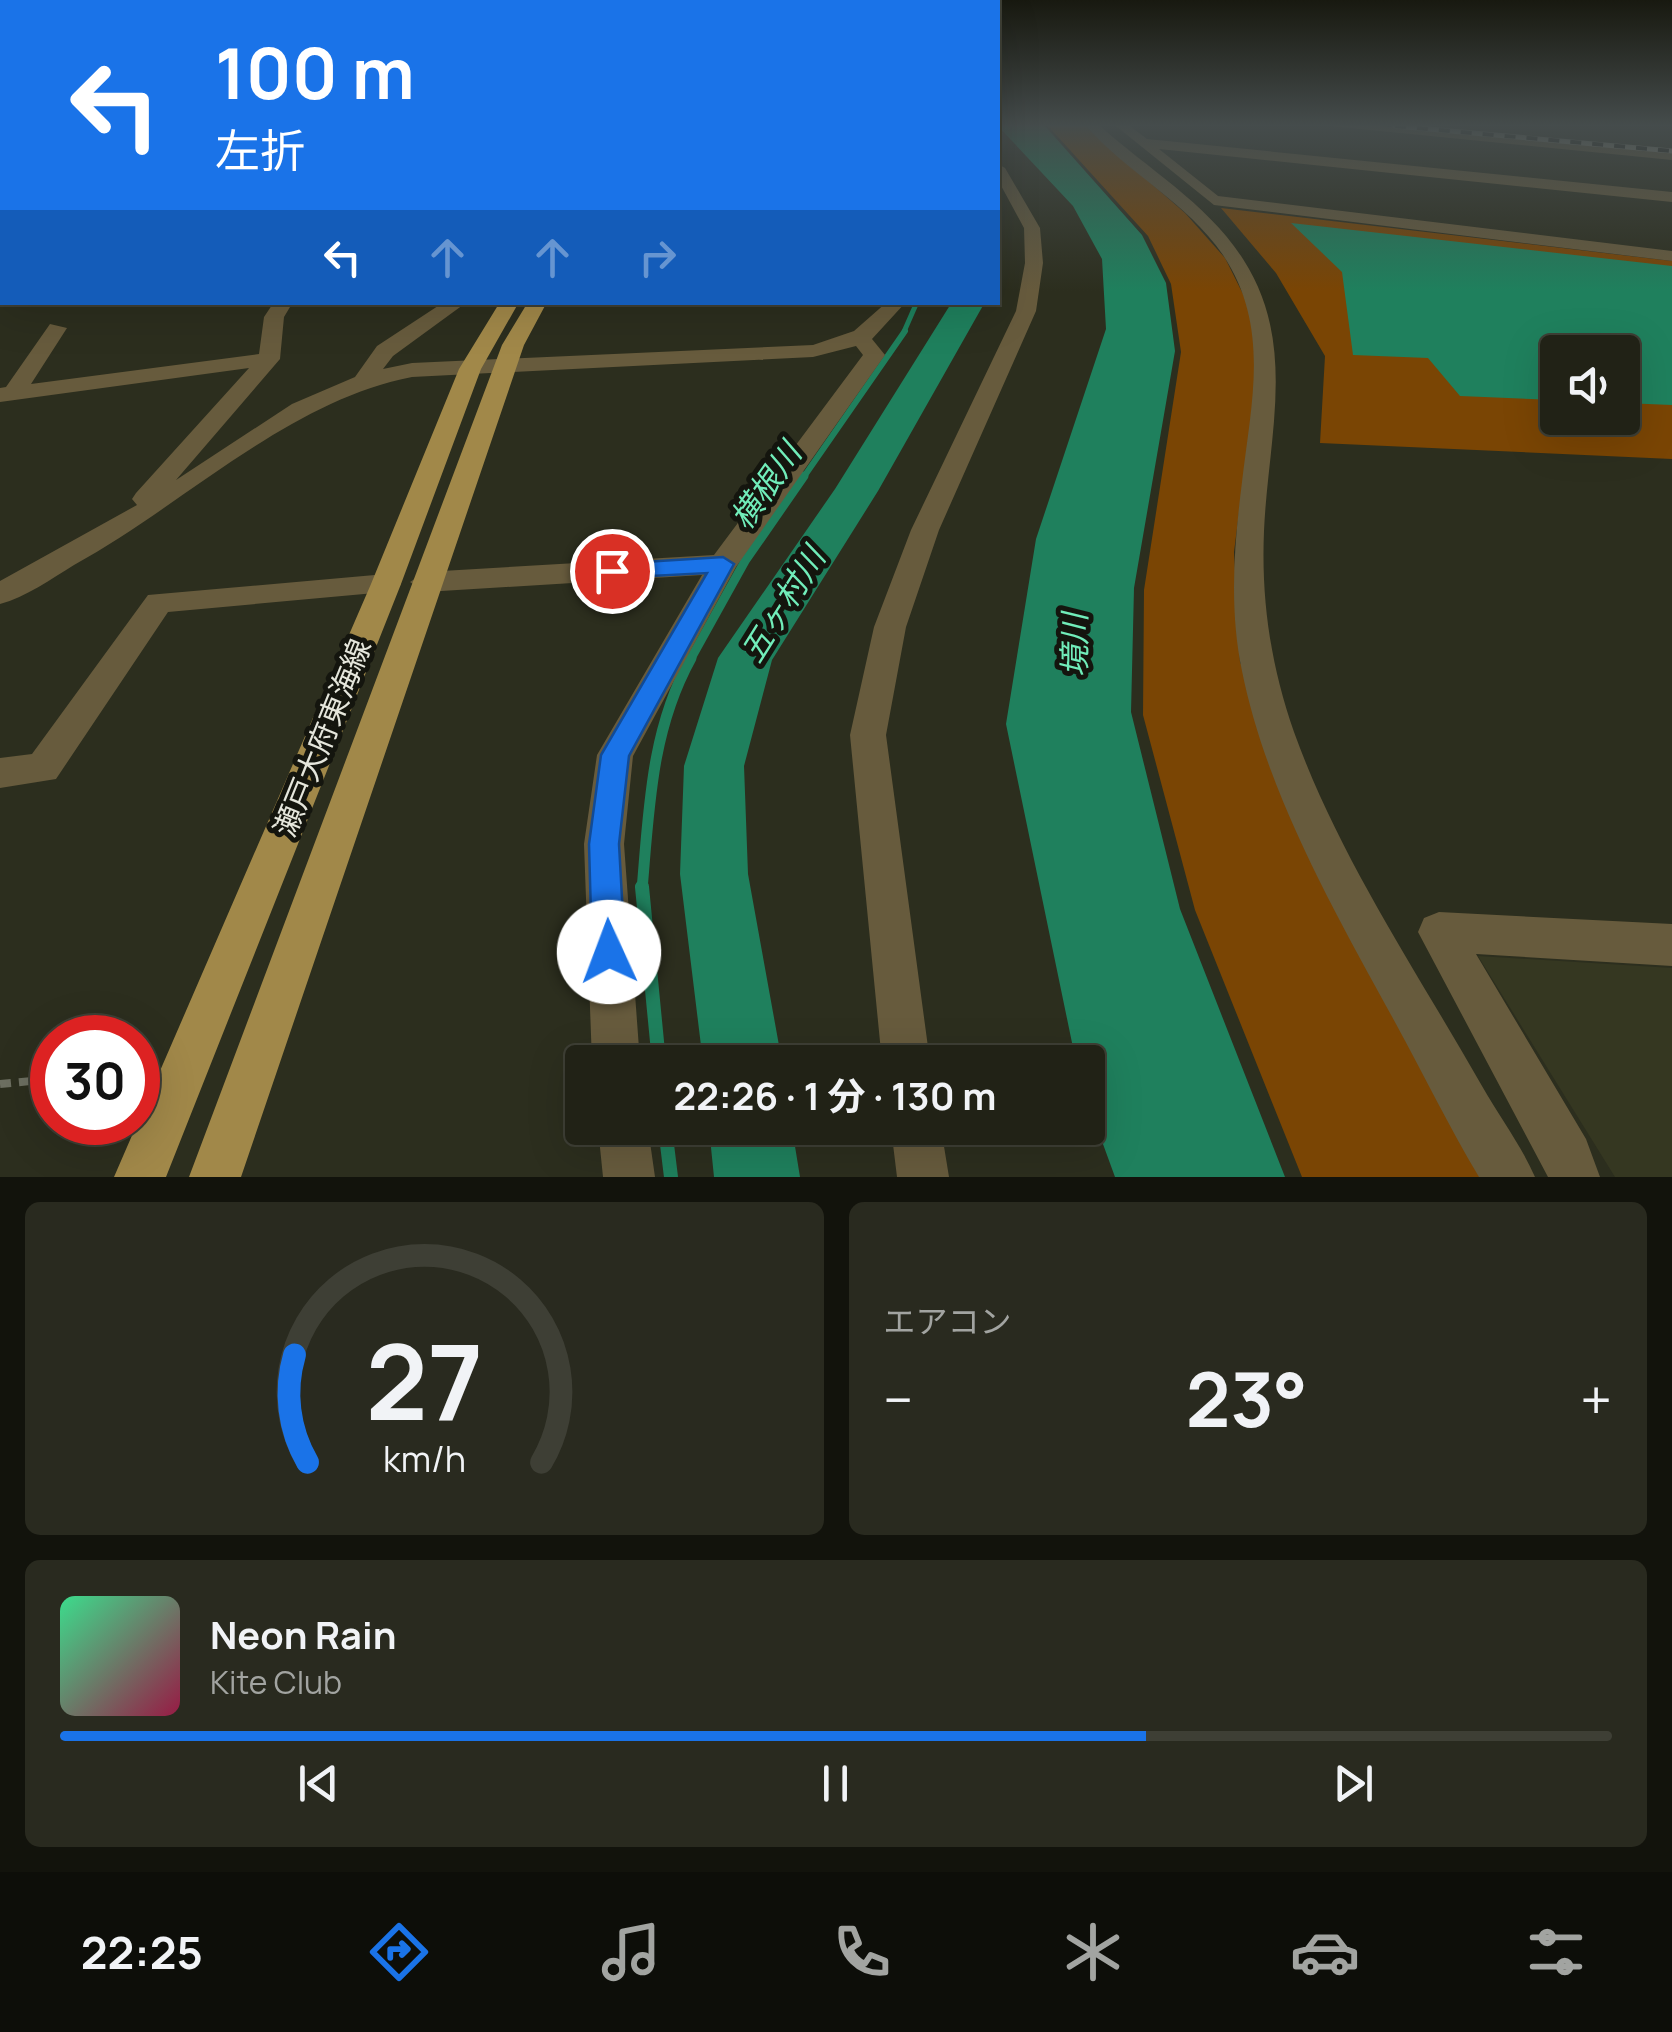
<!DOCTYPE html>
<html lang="ja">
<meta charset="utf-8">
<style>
:root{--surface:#212216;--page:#292a1f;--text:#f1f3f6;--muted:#a2a4a1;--line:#3e3f35;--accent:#1a73e8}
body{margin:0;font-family:Manrope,"Noto Sans JP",sans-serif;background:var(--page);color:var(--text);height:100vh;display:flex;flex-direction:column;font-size:38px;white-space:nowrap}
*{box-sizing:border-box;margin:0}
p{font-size:32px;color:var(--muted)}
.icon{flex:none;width:55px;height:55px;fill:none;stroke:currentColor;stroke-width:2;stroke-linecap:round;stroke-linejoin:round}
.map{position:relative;height:1177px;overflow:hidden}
.sheet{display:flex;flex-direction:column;gap:25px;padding:25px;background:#12130c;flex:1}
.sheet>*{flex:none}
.banner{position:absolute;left:0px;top:0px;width:1000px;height:305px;box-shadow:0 10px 40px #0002,0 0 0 2px var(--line);background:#1a73e8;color:#fff;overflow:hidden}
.fabs{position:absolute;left:1540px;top:335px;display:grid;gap:20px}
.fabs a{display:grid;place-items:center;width:100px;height:100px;border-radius:10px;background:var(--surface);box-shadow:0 10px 40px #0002,0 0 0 2px var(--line);font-size:50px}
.speed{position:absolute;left:30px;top:1015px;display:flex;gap:20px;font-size:50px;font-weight:700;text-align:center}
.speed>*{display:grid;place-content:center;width:130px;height:130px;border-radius:50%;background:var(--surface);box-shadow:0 10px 40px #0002,0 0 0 2px var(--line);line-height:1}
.speed .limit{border:15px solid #d22;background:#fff;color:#111}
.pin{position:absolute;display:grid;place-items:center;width:85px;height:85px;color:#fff;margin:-42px;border:5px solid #fff;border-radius:50%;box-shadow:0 2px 10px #0007}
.me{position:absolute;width:110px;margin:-55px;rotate:358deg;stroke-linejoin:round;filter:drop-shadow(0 0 8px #0008)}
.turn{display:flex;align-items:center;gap:35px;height:210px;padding:0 50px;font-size:45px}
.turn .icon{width:130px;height:130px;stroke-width:2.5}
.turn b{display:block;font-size:70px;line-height:85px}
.lanes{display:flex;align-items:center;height:95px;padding:0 50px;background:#0003;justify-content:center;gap:50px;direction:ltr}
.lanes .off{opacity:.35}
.big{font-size:75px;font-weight:700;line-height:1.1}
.sheet .widget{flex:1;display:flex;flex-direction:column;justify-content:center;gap:15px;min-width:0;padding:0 35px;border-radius:15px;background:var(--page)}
.sheet .dial{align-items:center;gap:0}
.dial svg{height:260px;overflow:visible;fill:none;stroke:var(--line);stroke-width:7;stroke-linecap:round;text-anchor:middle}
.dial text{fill:var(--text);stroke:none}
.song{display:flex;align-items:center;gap:30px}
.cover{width:120px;height:120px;border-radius:15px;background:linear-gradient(135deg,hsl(150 70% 55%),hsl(340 70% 35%))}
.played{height:10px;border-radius:5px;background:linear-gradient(90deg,var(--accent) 70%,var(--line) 70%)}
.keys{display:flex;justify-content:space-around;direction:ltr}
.heat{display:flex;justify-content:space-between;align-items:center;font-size:55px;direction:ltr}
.sheet .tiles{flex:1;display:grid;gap:25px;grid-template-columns:1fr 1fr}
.widget:last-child{grid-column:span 2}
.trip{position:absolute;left:565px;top:1045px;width:540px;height:100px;border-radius:10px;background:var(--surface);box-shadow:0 10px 40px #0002,0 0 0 2px var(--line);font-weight:700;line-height:100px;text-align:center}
.menu{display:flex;height:160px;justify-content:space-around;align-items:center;background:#0d0e09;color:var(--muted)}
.menu .icon{width:70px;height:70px}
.menu .active{color:var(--accent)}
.menu b{font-size:45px;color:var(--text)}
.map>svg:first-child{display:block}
</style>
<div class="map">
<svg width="1672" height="1177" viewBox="0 0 1672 1177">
<rect width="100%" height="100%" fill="#2c2e1e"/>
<path fill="#353721" d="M 1478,956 L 1672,968 L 1672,1177 L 1615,1177 Z"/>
<path fill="#7a4504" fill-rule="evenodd" d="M 1048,126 L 1085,126 L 1185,213 L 1225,258 L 1250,308 L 1259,354 L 1234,552 L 1240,662 L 1318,859 L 1493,1177 L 1302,1177 L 1195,910 L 1143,715 L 1144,590 L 1181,352 L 1171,284 L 1148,236 Z
M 1221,208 L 1672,261 L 1672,459 L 1320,443 L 1325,356 L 1276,273 ZM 1558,352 L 1622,352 L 1622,418 L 1558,418 Z"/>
<path fill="#1f805d" d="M 998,126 L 1045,126 L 1142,235 L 1166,283 L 1175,351 L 1134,588 L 1131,712 L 1180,909 L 1285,1177 L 1115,1177 L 1088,1103 L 1088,1062 L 1076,1062 L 1006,724 L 1036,539 L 1106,329 L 1102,259 L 1073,206 Z
M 1291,223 L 1672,266 L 1672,405 L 1623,403 L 1622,352 L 1558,352 L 1557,400 L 1460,396 L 1428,358 L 1353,355 L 1342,272 Z"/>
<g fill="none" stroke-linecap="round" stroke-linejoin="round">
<path stroke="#1f805d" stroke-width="5" d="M 903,334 L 917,302"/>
<path stroke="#1f805d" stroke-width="6" d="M 803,478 L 905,331"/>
<path stroke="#1f805d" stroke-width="9" d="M 690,660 L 745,561 L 804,476"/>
<path stroke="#1f805d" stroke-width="11" d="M 642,890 C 649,809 651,730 691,658"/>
<path stroke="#1f805d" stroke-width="14" d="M 642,887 L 659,1062
M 665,1128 L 671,1177"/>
<path fill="#1f805d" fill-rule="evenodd" d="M 952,302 L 985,302 L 878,491 L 772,660 L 744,766 L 748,874 L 782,1062 L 703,1062 L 680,874 L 684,766 L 718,658 L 835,489 Z
M 709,1128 L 792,1128 L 800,1177 L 714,1177 Z"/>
<path stroke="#6d6f61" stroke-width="8" stroke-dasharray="11 8" stroke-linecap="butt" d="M 0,1084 L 52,1079"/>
<path fill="#675b3d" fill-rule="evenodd" d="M 1086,126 L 1100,126 C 1148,169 1208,204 1243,259 C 1298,344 1268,437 1264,531 C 1261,601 1271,666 1294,732 C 1339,857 1416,970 1482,1086 C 1499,1116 1521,1145 1535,1177 L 1479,1177 C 1449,1127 1424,1075 1396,1024 C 1336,914 1267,795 1242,671 C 1229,609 1234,545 1242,482 C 1251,403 1271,327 1223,255 C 1187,202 1127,173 1086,126 Z
M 1116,126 L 1130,126 L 1147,139 L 1672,192 L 1672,202 L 1159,149 L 1218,196 L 1672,251 L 1672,261 L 1214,205 Z
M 1330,126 L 1379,126 L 1672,152 L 1672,160 Z
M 2,127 L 2,135 L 0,136 L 0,128 Z
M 998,164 L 1005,168 L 1040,228 L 1043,263 L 1036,311 L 939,530 L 906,627 L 886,735 L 930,1062 L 882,1062 L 850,735 L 874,627 L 911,530 L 1016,311 L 1025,263 L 1024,228 L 998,180 Z
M 0,218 L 2,218 L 2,228 L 0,228 Z
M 274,302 L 293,302 L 284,317 L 280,359 L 176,480 L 292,404 L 355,377 L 377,346 L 444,302 L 467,302 L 393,356 L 383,369 L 412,363 L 813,345 L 854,331 L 887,302 L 906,302 L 872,339 L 885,355 L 736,567 L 633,756 L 624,844 L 640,1062 L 592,1062 L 584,844 L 597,755 L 702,575 L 425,592 L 410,582 L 425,572 L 714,555 L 863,355 L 856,346 L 813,357 L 412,377 C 288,401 185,504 74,565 C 51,579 26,597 0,604 L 0,581 L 137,505 L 132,499 L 136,493 L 249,368 L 0,402 L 0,388 L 6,387 L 50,324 L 67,328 L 31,384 L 259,354 L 264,317 Z
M 386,574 L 397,577 L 401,584 L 397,591 L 168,612 L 56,779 L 0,788 L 0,758 L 32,754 L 148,595 Z
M 1439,912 L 1672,924 L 1672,966 L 1476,954 L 1586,1139 L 1600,1177 L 1548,1177 L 1418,932 L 1424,918 Z
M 598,1128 L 648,1128 L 655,1177 L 603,1177 Z
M 891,1128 L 941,1128 L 949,1177 L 897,1177 Z"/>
<path fill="#a18849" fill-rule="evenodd" d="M 500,302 L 519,302 L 481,369 L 401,584 L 166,1177 L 114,1177 L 371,584 L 459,369 Z
M 528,302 L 547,302 L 524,345 L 241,1177 L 189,1177 L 502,345 Z"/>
<g stroke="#9b9c90" stroke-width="5">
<path id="rail" d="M 1395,126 L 1672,151"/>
</g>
<use href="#rail" stroke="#14150e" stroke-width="4" stroke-dasharray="11" stroke-linecap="butt"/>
</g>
<linearGradient id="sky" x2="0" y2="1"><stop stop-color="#181910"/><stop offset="0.43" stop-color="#454c4c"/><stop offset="1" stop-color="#454c4c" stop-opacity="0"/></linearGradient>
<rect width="1672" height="291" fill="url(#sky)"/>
<path fill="#1a73e8" stroke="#114b97" stroke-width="2.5" d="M 723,557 L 734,564 L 629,756 L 619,844 L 625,952 L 620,964 L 609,968 L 597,964 L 592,952 L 589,844 L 601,755 L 707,573 L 612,578 L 600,571 L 612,564 Z"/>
<g text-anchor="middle" stroke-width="10" stroke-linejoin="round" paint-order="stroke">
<g font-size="30" fill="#e5e6dc" stroke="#14150e">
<text transform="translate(323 738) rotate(-68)" y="10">瀬戸大府東海線</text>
</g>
<g font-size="32" font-style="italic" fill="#71edba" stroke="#14150e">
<text transform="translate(766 486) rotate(-55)" y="11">横根川</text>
<text transform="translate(783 605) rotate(-58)" y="11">五ヶ村川</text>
<text transform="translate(1075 645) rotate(-90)" y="11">境川</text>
</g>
</g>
</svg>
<div class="fabs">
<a><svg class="icon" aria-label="sound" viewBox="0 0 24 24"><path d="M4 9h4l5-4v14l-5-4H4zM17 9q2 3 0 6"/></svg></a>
</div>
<div class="speed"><div class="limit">30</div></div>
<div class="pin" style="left:612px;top:571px;background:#d93025"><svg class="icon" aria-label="arrive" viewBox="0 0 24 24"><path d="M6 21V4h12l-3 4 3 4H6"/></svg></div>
<svg class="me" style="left:609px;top:952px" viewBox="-20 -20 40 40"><circle r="19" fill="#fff"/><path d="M0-13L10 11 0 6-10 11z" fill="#1a73e8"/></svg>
<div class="trip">22:26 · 1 分 · 130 m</div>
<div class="banner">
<div class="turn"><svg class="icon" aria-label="left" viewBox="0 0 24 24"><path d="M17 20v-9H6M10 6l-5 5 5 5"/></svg><div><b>100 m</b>左折</div></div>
<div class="lanes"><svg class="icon" aria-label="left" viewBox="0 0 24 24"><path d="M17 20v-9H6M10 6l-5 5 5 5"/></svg><svg class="icon off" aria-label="ahead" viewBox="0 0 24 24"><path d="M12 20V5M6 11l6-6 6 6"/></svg><svg class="icon off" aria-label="ahead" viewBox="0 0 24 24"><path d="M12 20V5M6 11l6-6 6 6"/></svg><svg class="icon off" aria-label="right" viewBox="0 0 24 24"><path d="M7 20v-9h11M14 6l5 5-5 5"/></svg></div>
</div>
</div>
<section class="sheet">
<div class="tiles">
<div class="widget dial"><svg viewBox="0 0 100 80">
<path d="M14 69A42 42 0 1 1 86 69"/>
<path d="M14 69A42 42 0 0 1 10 36" stroke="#1a73e8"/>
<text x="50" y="56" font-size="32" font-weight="700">27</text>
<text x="50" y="72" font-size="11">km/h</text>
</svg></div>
<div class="widget"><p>エアコン</p>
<div class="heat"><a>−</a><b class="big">23°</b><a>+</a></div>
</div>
<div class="widget">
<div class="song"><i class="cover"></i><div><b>Neon Rain</b><p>Kite Club</p></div></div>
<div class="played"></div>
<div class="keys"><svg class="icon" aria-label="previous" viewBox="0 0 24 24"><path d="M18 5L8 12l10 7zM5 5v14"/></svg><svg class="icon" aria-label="pause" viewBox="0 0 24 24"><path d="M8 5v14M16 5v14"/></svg><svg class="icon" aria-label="next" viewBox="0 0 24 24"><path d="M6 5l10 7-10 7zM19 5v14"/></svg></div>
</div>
</div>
</section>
<nav class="menu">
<b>22:25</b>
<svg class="icon active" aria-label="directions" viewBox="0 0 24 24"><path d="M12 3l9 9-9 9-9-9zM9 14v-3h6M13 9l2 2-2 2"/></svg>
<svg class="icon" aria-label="music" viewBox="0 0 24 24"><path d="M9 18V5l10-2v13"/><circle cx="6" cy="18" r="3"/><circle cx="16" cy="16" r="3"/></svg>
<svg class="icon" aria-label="phone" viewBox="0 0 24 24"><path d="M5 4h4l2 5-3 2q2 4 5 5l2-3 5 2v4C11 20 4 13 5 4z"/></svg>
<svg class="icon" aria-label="climate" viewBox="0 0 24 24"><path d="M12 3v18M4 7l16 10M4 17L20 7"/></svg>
<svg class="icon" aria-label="car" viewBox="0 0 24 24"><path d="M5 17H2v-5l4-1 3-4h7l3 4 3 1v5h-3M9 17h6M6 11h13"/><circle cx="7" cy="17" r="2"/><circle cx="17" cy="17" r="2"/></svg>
<svg class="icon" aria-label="filters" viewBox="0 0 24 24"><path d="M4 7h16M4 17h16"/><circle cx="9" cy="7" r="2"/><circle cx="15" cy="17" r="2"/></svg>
</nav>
